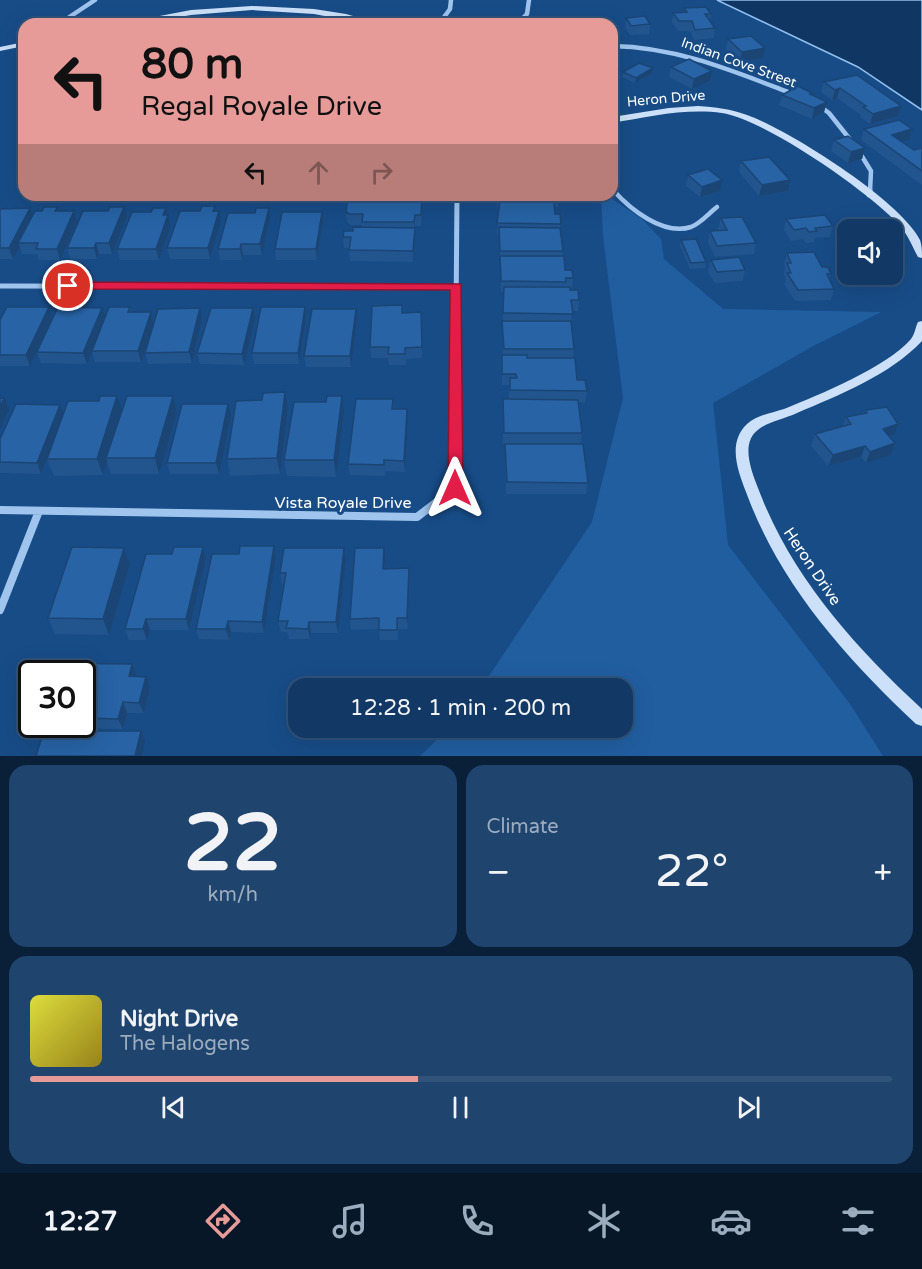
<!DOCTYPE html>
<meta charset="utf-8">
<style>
:root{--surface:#123965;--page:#1f446e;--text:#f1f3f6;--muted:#9cacbf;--line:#315379;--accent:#e69b98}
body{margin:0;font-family:"Varela Round",sans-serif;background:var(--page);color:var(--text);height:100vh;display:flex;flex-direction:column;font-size:22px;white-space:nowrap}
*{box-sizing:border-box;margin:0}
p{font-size:20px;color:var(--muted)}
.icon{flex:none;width:33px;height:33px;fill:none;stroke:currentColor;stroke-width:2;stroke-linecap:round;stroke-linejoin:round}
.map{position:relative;height:756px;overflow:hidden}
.sheet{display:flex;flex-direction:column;gap:9px;padding:9px;background:#0a1f38;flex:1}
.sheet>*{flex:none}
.hud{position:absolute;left:18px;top:18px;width:600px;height:183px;border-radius:18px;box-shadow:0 6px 24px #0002,0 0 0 2px var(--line);background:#e69b98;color:#111;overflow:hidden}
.fabs{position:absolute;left:837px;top:219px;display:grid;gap:12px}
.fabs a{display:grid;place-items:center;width:66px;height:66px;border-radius:12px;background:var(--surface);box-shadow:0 6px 24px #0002,0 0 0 2px var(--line);font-size:30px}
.speed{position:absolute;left:18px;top:660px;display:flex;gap:12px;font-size:30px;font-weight:700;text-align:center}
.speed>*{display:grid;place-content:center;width:78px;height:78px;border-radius:50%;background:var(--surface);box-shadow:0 6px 24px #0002,0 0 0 2px var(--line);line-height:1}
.speed .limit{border:3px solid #111;border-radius:9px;background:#fff;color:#111}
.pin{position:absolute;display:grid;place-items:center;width:51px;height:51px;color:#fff;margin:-26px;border:3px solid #fff;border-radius:50%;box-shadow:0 2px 6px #0007}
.me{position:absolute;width:66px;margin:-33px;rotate:0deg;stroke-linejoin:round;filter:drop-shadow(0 0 4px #0008)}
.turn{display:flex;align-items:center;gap:21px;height:126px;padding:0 24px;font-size:27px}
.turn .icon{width:78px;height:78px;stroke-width:2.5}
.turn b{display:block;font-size:42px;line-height:51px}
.lanes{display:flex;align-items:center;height:57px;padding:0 24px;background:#0003;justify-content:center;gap:30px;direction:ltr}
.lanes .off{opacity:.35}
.big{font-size:45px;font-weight:600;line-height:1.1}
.sheet .tile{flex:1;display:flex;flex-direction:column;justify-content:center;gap:9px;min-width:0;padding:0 21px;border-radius:18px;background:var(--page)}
.sheet .dial{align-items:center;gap:0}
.dial b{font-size:78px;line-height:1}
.song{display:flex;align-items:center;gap:18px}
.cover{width:72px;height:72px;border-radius:9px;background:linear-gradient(135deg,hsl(60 70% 55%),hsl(50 70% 35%))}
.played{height:6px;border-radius:3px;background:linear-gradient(90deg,var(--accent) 45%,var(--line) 45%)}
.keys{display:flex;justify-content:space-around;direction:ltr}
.heat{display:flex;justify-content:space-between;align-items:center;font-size:33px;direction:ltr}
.sheet .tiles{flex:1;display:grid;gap:9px;grid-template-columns:1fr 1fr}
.tile:last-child{grid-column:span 2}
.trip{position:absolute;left:288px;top:678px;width:345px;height:60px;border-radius:18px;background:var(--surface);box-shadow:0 6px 24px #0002,0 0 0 2px var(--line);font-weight:600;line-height:60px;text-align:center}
.tab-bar{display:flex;height:96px;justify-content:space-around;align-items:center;background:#071728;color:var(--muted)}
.tab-bar .icon{width:42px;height:42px}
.tab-bar .selected{color:var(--accent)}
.tab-bar b{font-size:27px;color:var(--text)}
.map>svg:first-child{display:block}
</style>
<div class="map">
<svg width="922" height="756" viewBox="0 0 922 756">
<rect width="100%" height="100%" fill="#184c87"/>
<path fill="#215ea0" d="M 601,195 L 606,195 L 642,219 L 661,239 L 664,259 L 723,309 L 881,312 L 815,345 L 713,403 L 728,545 L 850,704 L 883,756 L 420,756 L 449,728 L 622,728 L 622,688 L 481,688 L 592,522 L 623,398 L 603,236 Z"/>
<path fill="#103664" stroke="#91c0ef" stroke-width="1.5" d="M 717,0 L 922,0 L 922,110 L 858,67 Z"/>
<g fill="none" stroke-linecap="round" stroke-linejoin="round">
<path stroke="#9fc4ed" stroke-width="3" d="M 612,189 L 614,191"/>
<path stroke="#9fc4ed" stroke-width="4.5" d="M 613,190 C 630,209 663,236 691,227 C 701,223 709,213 717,207"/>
<path stroke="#9fc4ed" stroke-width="4.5" d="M 59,24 L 95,0
M 439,24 L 450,9 L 451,0
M 517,24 L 527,14 L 529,0
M 612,46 C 677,47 733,71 793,94
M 818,105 L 829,113 L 852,142
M 858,150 L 871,171 L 870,191"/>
<path stroke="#9fc4ed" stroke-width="5" d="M 869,195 L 870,190
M 0,286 L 456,287
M 455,438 L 457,195"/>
<path stroke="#9fc4ed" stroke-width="8" d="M 0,510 L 417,517 L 455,488 L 455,436
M 0,610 L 39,511"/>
<path fill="#cce1f9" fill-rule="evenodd" d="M 252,6 L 314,9 L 346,14 L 381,24 L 367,24 L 314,14 L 252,10 L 191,15 L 139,24 L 124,24 L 128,22 L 191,10 Z
M 24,42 L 24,46 L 0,51 L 0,47 Z
M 698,106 C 715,107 731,109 747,115 C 789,130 901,201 920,240 C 922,246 922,252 922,258 L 918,257 C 912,246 908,235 900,226 C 871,193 764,119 722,113 C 685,108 648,117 612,123 L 612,117 L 669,108 Z
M 922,321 L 922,341 C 890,375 839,395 797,413 C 784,419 770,421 759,429 C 740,442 751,470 758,488 C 791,576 853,645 922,709 L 922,726 L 916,724 C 846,658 780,585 746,492 C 738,471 727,443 747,424 C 757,415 772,413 784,409 C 819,395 887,367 911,339 C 915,334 915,328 918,322 Z"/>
</g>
<path fill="#22558e" d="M 684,8 L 711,14 L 710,21 L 715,28 L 714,38 L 694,40 L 690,31 L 678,31 L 672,22 L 673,13 L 684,12 Z
M 626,18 L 650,24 L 649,34 L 630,35 L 625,28 Z
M 728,39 L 765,48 L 763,58 L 740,62 L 726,49 Z
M 671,67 L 712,71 L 710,81 L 692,89 L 669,77 Z
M 653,68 L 652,73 L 635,83 L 622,77 L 623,72 Z
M 857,75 L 898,116 L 870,124 L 860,117 L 861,115 L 837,98 L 832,100 L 821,92 L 824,82 Z
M 812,93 L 812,94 L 827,102 L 824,112 L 812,119 L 779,105 L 782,95 Z
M 864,129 L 909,140 L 902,142 L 914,150 L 922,148 L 922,185 L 861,140 Z
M 834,140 L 865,148 L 862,159 L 848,163 L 831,151 Z
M 741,161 L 790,180 L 788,191 L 759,196 L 739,172 Z
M 688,175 L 720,191 L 700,197 L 686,186 Z
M 359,195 L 416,195 L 416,197 L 422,207 L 421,226 L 415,226 L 413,262 L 350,261 L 349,248 L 344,248 L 343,237 L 353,231 L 362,227 L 362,225 L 351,225 L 347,222 L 346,212 L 359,197 Z
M 497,195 L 559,195 L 558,207 L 555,207 L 555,214 L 561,224 L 560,230 L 563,251 L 562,256 L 565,270 L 573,278 L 572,289 L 570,289 L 570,290 L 579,300 L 578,311 L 572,311 L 571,325 L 574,349 L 573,358 L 577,380 L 587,391 L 585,402 L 579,402 L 582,433 L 581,444 L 588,483 L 586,494 L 506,494 L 505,444 L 503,444 L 503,399 L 509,399 L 509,385 L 502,385 L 502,355 L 503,355 L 502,332 L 504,292 L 501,292 L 499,234 L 497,234 L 499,207 L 497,207 Z
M 166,208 L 171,226 L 159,260 L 120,260 L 117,249 L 151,212 Z
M 0,209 L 32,215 L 59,211 L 74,211 L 77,222 L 60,260 L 39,260 L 37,254 L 22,254 L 20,247 L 13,259 L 0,259 Z
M 215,211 L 221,221 L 210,259 L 170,259 L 167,248 Z
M 322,212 L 323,222 L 317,260 L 276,260 L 275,249 Z
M 127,217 L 112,254 L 99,254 L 97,259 L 70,259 L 67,248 Z
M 721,218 L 756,243 L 754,254 L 715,257 L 708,242 L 710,231 L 719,231 L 718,229 Z
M 270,219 L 262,255 L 243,255 L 242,260 L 220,260 L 218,249 Z
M 786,219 L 833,226 L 830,237 L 815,238 L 814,242 L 806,243 L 803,239 L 791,241 L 784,230 Z
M 681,240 L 706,262 L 705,268 L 690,269 L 680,245 Z
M 787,253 L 822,267 L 831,274 L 830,279 L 834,289 L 831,300 L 795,301 L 784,284 L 786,279 L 784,274 L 785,268 L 784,264 Z
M 711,260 L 745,270 L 743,281 L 715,283 L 708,271 Z
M 402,305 L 403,313 L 421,312 L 422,358 L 406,359 L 406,365 L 389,365 L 388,358 L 371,358 L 370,347 Z
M 49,307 L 52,318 L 30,366 L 0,366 L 0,320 Z
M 130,307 L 131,312 L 151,312 L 154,322 L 202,319 L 192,363 L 148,364 L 145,353 L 151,334 L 141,362 L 95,362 L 92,352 L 87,364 L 41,363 L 37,352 Z
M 305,307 L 306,318 L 299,364 L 254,364 L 252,353 Z
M 255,319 L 244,365 L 200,364 L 197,353 Z
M 357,320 L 351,367 L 306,367 L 304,356 Z
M 285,392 L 288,408 L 280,474 L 230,476 L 227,459 L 262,400 Z
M 173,396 L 177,413 L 159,474 L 111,474 L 107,462 L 103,475 L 54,476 L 47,459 L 41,474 L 0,473 L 0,439 L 64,414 L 122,410 Z
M 393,399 L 393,409 L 407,409 L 408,421 L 405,472 L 385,471 L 385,476 L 350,475 L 348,464 Z
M 866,410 L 894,435 L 890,437 L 891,455 L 866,463 L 861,457 L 828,466 L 811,446 L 815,434 L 843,426 L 846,417 L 865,414 Z
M 344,412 L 336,477 L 287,476 L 284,460 Z
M 231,415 L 219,474 L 170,474 L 167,463 Z
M 274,546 L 276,557 L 264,633 L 231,632 L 229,640 L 199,639 L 196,629 L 239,554 Z
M 203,547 L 206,558 L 189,630 L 150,630 L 147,640 L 129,640 L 125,629 L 172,554 Z
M 124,548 L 130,564 L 109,635 L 55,634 L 48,618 Z
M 344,548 L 346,559 L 338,633 L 311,633 L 310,639 L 289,639 L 287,632 L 281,632 L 278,621 L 284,584 L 282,584 L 280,573 Z
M 385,559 L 385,569 L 409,579 L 408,629 L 398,629 L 398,640 L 380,640 L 379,629 L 351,630 L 350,619 Z
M 82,674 L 136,674 L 136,677 L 150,687 L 144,713 L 127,713 L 123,729 L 23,727 L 17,717 L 32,687 L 32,724 L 82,724 Z"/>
<path fill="#1b4574" d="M 765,48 L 763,58 L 740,62 L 742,52 Z
M 653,68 L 652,73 L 635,83 L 636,78 Z
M 712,71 L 710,81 L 692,89 L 694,79 Z
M 840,88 L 837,98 L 832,100 L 835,90 Z
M 827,102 L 824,112 L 812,119 L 814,108 Z
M 901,106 L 898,116 L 870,124 L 873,114 Z
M 912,129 L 909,140 L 889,145 L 892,135 Z
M 865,148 L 862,159 L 848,163 L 851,152 Z
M 722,180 L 720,191 L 700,197 L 702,187 Z
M 790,180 L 788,191 L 759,196 L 762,185 Z
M 124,207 L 127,217 L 112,254 L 109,243 Z
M 30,208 L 34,219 L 18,243 L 20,247 L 13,259 L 9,248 Z
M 166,208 L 171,226 L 159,260 L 156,249 Z
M 269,208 L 270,219 L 262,255 L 260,244 Z
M 74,211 L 77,222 L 60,260 L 57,249 Z
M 219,211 L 221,221 L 210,259 L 208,248 Z
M 322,212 L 323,222 L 317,260 L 316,249 Z
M 415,215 L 415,239 L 413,262 L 413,251 Z
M 96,243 L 99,254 L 97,259 L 94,248 Z
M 241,244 L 243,255 L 242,260 L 240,249 Z
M 49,307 L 52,318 L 30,366 L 26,355 Z
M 305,307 L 306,318 L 299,364 L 298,353 Z
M 102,308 L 106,319 L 92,351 L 92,352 L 87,364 L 83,353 Z
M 200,308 L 202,319 L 192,363 L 189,352 Z
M 253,308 L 255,319 L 244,365 L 242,354 Z
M 356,309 L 357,320 L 351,367 L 350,356 Z
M 151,312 L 154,323 L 141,362 L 138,351 Z
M 285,392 L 288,408 L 280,474 L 277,458 Z
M 117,396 L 123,412 L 106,458 L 107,462 L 103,475 L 97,459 Z
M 173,396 L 177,413 L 159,474 L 155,458 Z
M 342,396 L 344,412 L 336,477 L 334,460 Z
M 4,398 L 9,409 L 0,429 L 0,407 Z
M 228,404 L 231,415 L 219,474 L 216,463 Z
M 60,405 L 65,416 L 41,474 L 37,463 Z
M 407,409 L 408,421 L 405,472 L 404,461 Z
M 898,424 L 894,435 L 879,440 L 883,429 Z
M 895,443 L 891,455 L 866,463 L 870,452 Z
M 865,446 L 861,457 L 828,466 L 833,455 Z
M 274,546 L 276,557 L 264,633 L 262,622 Z
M 203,547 L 206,558 L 189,630 L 186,619 Z
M 124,548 L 130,564 L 109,635 L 103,619 Z
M 344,548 L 346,559 L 338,633 L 336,622 Z
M 384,548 L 385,559 L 384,579 L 383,569 Z
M 409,568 L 409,579 L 408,629 L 407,618 Z
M 146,619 L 150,630 L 147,640 L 143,629 Z
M 228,621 L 231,632 L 229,640 L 226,629 Z
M 309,622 L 311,633 L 310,639 L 308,629 Z
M 132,664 L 136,674 L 133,687 L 129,676 Z
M 146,677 L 150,687 L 144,713 L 139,703 Z
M 123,702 L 127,713 L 123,729 L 118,719 Z
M 141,731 L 145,741 L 142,756 L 135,756 Z"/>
<path fill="#2763a5" stroke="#1b4574" stroke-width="1.5" d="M 706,7 L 711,14 L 705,14 L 715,28 L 695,30 L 692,21 L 679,21 L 673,13 L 687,12 L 684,8 Z
M 645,16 L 650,24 L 631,26 L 626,18 Z
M 751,36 L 765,48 L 742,52 L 728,39 Z
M 689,59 L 712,71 L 694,79 L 671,67 Z
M 639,63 L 653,68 L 636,78 L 623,72 Z
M 857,75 L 901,106 L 873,114 L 863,107 L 866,106 L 840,88 L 835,90 L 824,82 Z
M 798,86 L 812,93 L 810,94 L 827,102 L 814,108 L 782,95 Z
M 899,120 L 912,129 L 892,135 L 914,150 L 922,148 L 922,171 L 864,129 Z
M 848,136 L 865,148 L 851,152 L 834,140 Z
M 769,157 L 790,180 L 762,185 L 741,161 Z
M 708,169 L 722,180 L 702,187 L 688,175 Z
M 498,195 L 559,195 L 559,196 L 498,196 Z
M 348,197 L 422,197 L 421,215 L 415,215 L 414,222 L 362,222 L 363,214 L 350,214 L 346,212 Z
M 500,200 L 554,201 L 555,214 L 560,214 L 561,224 L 497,223 Z
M 202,206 L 215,206 L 213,211 L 219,211 L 208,248 L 167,248 L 180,211 L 200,211 Z
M 44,207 L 58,207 L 55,211 L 74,211 L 57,249 L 36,249 L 38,243 L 18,243 L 35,211 L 42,211 Z
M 110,207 L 124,207 L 109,243 L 96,243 L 94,248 L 67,248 L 83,211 L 108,211 Z
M 30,208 L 9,248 L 0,248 L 0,209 Z
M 153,208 L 166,208 L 163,215 L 168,215 L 156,249 L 117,249 L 132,212 L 151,212 Z
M 256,208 L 269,208 L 260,244 L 241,244 L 240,249 L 218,249 L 228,213 L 255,213 Z
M 282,212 L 322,212 L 316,249 L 275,249 Z
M 825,215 L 833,226 L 815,228 L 817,231 L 809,232 L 806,228 L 794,230 L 786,219 Z
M 742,217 L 756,243 L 717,246 L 710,231 L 727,230 L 721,218 Z
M 353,227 L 415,228 L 413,251 L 349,250 L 351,237 L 343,237 L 344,231 L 353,231 Z
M 499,227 L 560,228 L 563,251 L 500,251 Z
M 696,239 L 706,262 L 691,263 L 681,240 Z
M 814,252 L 822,267 L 828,267 L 831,274 L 827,274 L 834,289 L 798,290 L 787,273 L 791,273 L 787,263 L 791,263 L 787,253 Z
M 500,256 L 564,256 L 565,270 L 572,270 L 573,278 L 566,278 L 566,282 L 501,281 Z
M 739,257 L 745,270 L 717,272 L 711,260 Z
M 504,287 L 570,287 L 570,290 L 578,290 L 579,300 L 571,300 L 573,314 L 503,313 Z
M 402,305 L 402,313 L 421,312 L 422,347 L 405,348 L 405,354 L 388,354 L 389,347 L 370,347 L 372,306 Z
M 7,307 L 49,307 L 26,355 L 0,355 L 0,320 Z
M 58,307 L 102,308 L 83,353 L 37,352 Z
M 109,307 L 130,307 L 128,312 L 151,312 L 138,351 L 92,351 Z
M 261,307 L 305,307 L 298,353 L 252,353 Z
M 200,308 L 189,352 L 145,353 L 158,309 Z
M 211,308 L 253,308 L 242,354 L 197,353 Z
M 312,309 L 356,309 L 350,356 L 304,356 Z
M 502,321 L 571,321 L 574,349 L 504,349 Z
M 502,355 L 527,355 L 527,358 L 575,358 L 577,380 L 585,380 L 587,391 L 510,390 L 510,378 L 517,378 L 516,374 L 502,374 Z
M 285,392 L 277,458 L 227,459 L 236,401 L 262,400 L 263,393 Z
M 100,396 L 117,396 L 97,459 L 47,459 L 68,401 L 99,401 Z
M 127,396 L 173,396 L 155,458 L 106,458 Z
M 327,396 L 342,396 L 334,460 L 284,460 L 294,402 L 326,402 Z
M 0,398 L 4,398 L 0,407 Z
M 356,399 L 393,399 L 392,409 L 407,409 L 404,461 L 384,460 L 384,465 L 348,464 Z
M 503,399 L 578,400 L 582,433 L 504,433 Z
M 16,404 L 60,405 L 37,463 L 0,462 L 0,439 Z
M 182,404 L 228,404 L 216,463 L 167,463 Z
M 887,407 L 898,424 L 883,429 L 895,443 L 870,452 L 865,446 L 833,455 L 815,434 L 851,424 L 846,417 L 867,413 L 866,410 Z
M 505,444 L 583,444 L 588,483 L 507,482 Z
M 240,546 L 274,546 L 262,622 L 228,621 L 226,629 L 196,629 L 212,554 L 239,554 Z
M 72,547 L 124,548 L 103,619 L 48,618 Z
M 174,547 L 203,547 L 186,619 L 146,619 L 143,629 L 125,629 L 146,554 L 172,554 Z
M 284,548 L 344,548 L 336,622 L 309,622 L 308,629 L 286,628 L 288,621 L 278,621 L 286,573 L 280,573 Z
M 355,548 L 384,548 L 383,569 L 409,568 L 407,618 L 397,618 L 397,630 L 379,630 L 379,618 L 350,619 Z
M 39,663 L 132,664 L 129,676 L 146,677 L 139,703 L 123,702 L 118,719 L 82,718 L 82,674 L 36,674 Z
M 27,687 L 32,687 L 32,717 L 17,717 Z
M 44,731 L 141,731 L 135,756 L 36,756 Z"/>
<path fill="#e11d48" stroke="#92132f" stroke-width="1.5" d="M 68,282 L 461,284 L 463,488 L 461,492 L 450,492 L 448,488 L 450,290 L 64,289 L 62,286 Z"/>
<g text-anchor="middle" stroke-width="6" stroke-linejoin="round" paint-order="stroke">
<g font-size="14" fill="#fff" stroke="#184c87">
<text transform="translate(739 62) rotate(20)" y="5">Indian Cove Street</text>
<text transform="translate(666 98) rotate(-5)" y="5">Heron Drive</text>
</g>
<g font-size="16" fill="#fff" stroke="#184c87">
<text x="343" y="508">Vista Royale Drive</text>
<text transform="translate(813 566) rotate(56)" y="6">Heron Drive</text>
</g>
</g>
</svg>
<div class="fabs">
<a><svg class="icon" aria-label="sound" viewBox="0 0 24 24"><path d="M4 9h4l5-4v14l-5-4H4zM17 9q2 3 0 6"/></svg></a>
</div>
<div class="speed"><div class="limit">30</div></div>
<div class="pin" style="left:68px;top:286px;background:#d93025"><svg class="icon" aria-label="arrive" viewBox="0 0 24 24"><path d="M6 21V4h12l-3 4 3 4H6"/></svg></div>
<svg class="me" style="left:455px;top:488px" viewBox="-20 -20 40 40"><path d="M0-17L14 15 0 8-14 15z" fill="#e11d48" stroke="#fff" stroke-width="4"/></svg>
<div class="trip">12:28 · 1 min · 200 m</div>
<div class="hud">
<div class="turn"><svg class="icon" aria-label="left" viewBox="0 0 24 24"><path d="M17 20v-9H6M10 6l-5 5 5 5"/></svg><div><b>80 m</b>Regal Royale Drive</div></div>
<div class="lanes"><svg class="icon" aria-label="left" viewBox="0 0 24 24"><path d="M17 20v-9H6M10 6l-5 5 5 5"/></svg><svg class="icon off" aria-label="ahead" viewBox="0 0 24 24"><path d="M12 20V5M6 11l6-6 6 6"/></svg><svg class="icon off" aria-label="right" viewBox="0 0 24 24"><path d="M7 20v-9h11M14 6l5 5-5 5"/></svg></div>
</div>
</div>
<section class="sheet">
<div class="tiles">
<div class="tile dial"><b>22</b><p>km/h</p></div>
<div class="tile"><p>Climate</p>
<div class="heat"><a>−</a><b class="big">22°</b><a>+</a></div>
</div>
<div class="tile">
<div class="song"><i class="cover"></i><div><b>Night Drive</b><p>The Halogens</p></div></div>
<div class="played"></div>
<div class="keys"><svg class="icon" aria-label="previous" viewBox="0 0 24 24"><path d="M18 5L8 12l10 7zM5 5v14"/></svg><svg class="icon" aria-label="pause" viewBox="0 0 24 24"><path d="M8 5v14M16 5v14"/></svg><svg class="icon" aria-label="next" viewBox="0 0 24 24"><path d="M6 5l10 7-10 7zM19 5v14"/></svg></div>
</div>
</div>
</section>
<nav class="tab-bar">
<b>12:27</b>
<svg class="icon selected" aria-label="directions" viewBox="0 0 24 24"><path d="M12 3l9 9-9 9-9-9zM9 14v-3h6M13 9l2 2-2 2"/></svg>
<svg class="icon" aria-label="music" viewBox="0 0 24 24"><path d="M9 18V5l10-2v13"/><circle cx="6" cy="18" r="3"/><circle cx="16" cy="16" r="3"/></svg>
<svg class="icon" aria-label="phone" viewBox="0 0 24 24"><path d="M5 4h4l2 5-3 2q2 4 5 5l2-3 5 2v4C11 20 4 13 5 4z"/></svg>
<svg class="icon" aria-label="climate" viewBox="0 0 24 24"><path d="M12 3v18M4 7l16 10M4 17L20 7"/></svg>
<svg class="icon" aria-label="car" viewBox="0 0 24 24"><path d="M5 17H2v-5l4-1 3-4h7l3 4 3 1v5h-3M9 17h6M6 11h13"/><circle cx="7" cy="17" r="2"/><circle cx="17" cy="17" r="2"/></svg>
<svg class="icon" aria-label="filters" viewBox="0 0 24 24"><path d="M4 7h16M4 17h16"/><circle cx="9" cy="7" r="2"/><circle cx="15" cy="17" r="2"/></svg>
</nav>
